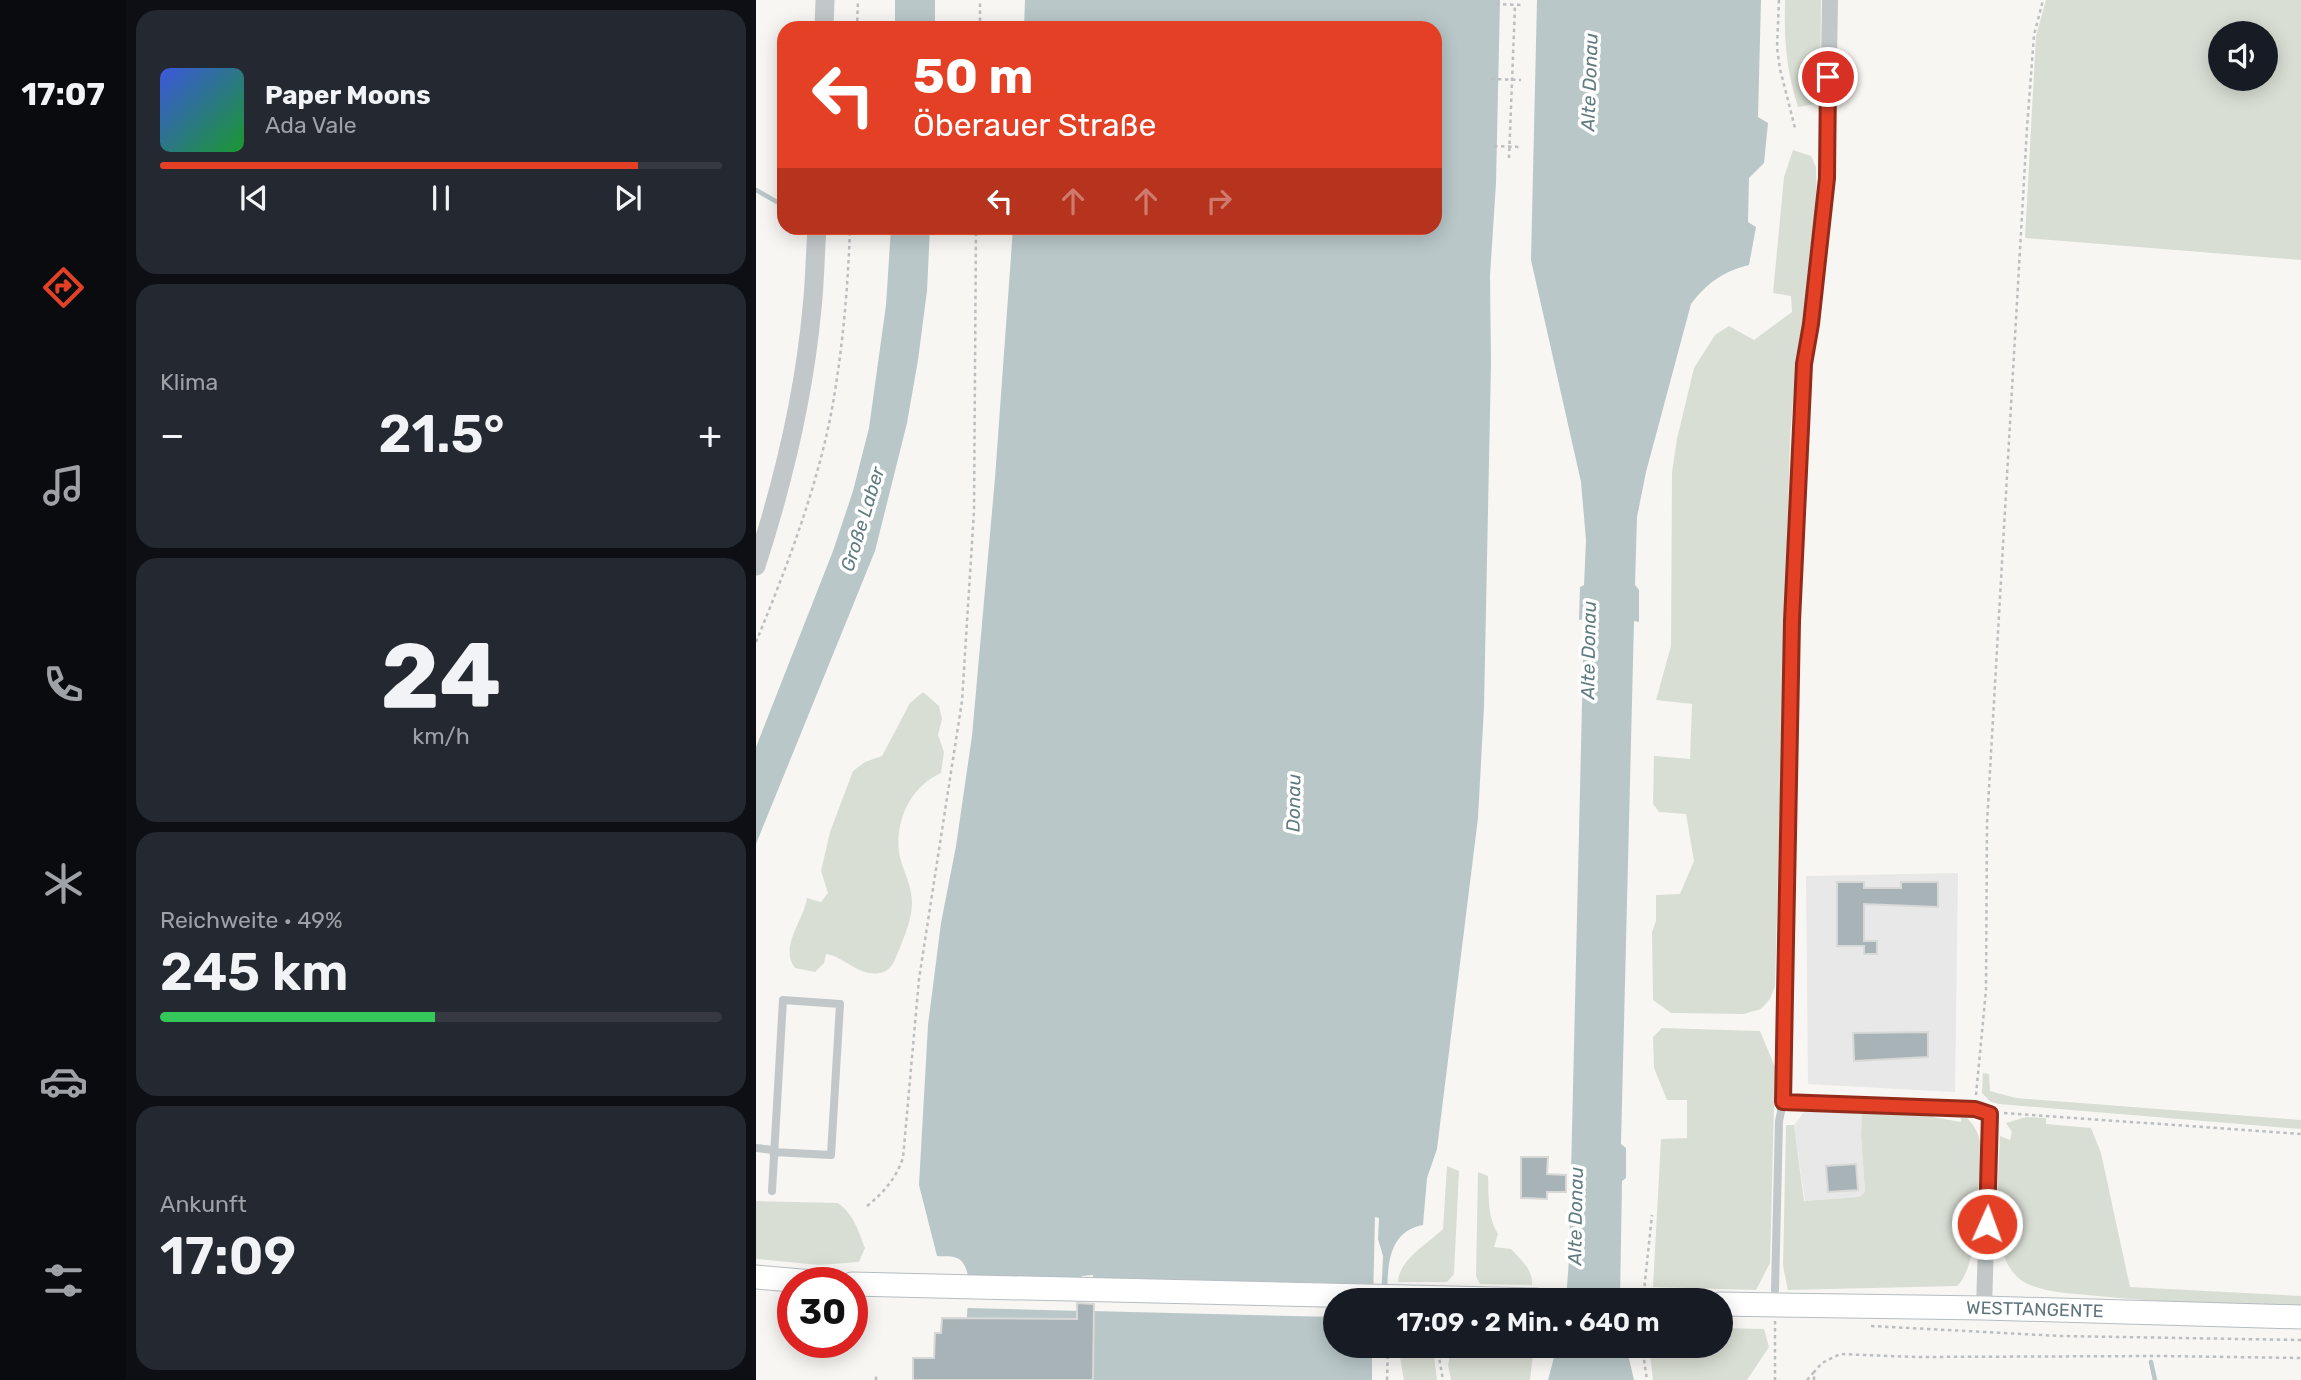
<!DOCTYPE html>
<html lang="de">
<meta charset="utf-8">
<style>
:root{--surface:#171b24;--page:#242831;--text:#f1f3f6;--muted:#9ea1a6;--line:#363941;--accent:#e44026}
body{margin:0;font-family:Rubik,sans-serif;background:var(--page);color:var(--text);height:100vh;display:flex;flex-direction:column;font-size:26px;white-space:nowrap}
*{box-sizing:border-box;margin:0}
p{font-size:23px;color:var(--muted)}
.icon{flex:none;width:38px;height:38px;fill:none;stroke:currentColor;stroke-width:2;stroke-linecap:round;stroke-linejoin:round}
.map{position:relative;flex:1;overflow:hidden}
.sheet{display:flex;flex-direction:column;gap:10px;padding:10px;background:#0d0f14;width:630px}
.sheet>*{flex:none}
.guide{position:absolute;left:21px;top:21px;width:665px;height:214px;border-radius:21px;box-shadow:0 4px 18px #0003;background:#e44026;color:#fff;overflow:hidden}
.tools{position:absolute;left:1452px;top:21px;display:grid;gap:14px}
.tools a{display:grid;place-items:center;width:70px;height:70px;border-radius:50%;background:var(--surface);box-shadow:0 4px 18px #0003;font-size:35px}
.speed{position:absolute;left:21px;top:1267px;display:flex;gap:14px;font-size:35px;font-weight:700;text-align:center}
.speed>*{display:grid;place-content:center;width:91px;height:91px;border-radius:50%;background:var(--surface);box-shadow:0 4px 18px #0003;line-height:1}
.speed .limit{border:10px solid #d22;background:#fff;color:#111}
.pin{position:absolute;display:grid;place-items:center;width:60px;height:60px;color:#fff;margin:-30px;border:4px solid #fff;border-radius:50%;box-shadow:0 2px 7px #0007}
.me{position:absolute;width:77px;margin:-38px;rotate:2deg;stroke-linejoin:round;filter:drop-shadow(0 0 5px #0008)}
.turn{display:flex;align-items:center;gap:24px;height:147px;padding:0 21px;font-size:32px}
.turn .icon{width:91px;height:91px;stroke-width:2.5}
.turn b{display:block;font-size:49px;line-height:60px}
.lanes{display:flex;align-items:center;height:66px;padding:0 21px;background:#0003;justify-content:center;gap:35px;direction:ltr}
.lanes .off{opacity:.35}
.big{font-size:52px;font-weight:600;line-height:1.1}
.sheet .card{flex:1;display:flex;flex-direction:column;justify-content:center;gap:10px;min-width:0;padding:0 24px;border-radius:21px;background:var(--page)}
.sheet .dial{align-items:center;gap:0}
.dial b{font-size:91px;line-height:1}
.song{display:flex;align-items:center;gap:21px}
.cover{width:84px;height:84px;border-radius:10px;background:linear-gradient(135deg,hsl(230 70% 55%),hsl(130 70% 35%))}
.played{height:7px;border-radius:4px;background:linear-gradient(90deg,var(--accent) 85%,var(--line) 85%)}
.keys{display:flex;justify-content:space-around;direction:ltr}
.heat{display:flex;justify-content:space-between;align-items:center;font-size:38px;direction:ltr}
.charge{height:10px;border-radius:5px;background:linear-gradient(90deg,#34c759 49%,var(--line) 0)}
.trip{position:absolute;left:567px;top:1288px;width:410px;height:70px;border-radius:35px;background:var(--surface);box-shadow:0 4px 18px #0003;font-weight:600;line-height:70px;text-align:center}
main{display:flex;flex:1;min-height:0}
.menu{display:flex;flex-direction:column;width:126px;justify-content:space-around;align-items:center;background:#090b0e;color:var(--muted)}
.menu .icon{width:49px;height:49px}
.menu .selected{color:var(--accent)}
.menu b{font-size:32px;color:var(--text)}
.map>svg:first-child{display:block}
</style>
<main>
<nav class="menu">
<b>17:07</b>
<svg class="icon selected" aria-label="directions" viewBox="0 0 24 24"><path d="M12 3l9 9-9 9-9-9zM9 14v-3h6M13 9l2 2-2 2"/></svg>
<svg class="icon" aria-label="music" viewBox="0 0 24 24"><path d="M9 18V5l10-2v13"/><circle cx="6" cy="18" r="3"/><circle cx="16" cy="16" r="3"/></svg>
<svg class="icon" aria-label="phone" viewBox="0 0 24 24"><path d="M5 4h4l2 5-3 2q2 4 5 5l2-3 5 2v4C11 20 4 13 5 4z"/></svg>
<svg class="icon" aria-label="climate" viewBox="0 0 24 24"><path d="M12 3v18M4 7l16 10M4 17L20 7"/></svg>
<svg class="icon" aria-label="car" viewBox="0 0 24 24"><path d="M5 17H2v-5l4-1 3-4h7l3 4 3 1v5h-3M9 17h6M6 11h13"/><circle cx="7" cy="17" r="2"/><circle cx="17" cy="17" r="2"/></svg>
<svg class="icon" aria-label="filters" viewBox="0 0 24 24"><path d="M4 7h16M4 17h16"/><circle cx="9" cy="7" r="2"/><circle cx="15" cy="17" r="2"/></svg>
</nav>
<section class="sheet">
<div class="card">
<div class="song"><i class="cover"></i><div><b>Paper Moons</b><p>Ada Vale</p></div></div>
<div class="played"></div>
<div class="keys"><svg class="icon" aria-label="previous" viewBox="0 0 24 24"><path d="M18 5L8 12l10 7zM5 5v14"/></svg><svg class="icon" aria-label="pause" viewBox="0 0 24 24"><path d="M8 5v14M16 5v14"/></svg><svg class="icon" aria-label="next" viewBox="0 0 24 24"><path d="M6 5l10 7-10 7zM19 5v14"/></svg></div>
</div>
<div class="card"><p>Klima</p>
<div class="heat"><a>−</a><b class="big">21.5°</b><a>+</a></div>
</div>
<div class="card dial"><b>24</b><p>km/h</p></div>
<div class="card"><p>Reichweite · 49%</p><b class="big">245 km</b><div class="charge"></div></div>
<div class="card"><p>Ankunft</p><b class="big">17:09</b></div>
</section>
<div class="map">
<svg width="1545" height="1380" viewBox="0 0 1545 1380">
<rect width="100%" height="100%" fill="#f7f6f3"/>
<path fill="#e7e8e7" d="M 1202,873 L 1199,1092 L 1052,1084 L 1050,876 Z
M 1055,1110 L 1106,1111 L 1105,1136 L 1109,1192 L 1103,1197 L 1049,1201 L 1038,1125 L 1048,1112 Z"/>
<path fill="#d9ded4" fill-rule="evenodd" d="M 1029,0 L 1065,0 L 1064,92 L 1059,104 L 1042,107 C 1030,69 1028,39 1029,0 Z
M 1290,0 L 1545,0 L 1545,260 L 1269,238 L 1280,36 ZM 1465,33 L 1510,33 L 1510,79 L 1465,79 Z
M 1037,150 L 1055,156 L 1060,167 L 1061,209 L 1048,331 L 1038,388 L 1034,438 L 1019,986 L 1014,999 L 1005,1009 L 988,1014 L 915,1013 L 897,1000 L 896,932 L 900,921 L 900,895 L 924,894 L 938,861 L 930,814 L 903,812 L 897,804 L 898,756 L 934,759 L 936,704 L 900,700 L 915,646 L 916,472 L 921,439 L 938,368 L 959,335 L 973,326 L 998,340 L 1036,312 L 1035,296 L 1017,293 L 1028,177 Z
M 167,692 L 183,706 L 186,719 L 182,735 L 188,752 L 185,773 C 155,786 139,820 143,852 C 145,866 153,879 155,893 C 159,912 150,933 143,950 C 139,959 136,971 124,973 C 103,977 89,957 70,954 L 68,963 L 59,972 L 39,968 C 23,947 47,922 51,898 L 65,902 L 72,893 L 65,871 L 74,832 L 97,771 L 109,762 L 126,756 L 154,703 Z
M 906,1028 L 1004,1031 L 1019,1067 L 1014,1263 L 1000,1290 L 897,1287 L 905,1139 L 931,1138 L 931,1100 L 911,1100 L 898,1068 L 897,1037 Z
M 1227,1073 L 1233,1074 L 1234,1091 L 1260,1098 L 1545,1120 L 1545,1129 L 1243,1104 L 1235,1102 L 1226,1093 Z
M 1106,1111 L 1175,1112 L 1177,1117 L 1205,1122 L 1205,1117 L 1211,1118 C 1236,1142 1223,1181 1217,1211 L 1212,1208 L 1206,1223 L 1213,1224 C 1221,1239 1214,1274 1201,1286 L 1032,1290 L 1027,1266 L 1030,1125 L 1038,1125 L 1048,1201 L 1103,1197 L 1109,1192 L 1105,1135 Z
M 1270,1117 L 1290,1118 L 1290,1124 L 1335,1128 L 1345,1153 L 1374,1287 L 1545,1296 L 1545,1306 C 1478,1303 1409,1303 1342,1296 C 1321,1294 1294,1293 1274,1285 C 1264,1281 1256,1273 1251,1263 C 1236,1234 1243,1170 1244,1136 L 1254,1140 L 1256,1132 L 1250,1123 Z
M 691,1166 L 703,1171 L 698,1274 L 691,1282 L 642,1282 C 643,1260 671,1244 687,1229 Z
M 722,1172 L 732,1176 C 733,1196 731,1216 742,1234 L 738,1247 L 755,1249 C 765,1260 777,1269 776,1285 L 724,1284 L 720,1276 Z
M 0,1201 L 82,1203 C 98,1215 102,1230 109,1248 L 103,1262 L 63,1265 L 0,1259 Z
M 964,1328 L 1008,1329 L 1013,1347 L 991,1380 L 897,1380 L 893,1346 L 964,1346 Z
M 642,1346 L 674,1346 L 678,1356 L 681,1380 L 648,1380 Z
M 696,1346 L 778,1346 L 774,1380 L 695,1380 L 692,1365 Z"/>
<path fill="#b9c7c9" d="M 139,0 L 179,0 L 179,28 L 139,28 Z
M 269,0 L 744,0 L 740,183 L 734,276 L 735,363 L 728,707 L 722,818 L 681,1149 L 671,1178 L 667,1225 C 629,1232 632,1272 631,1300 L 625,1300 L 627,1256 L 622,1239 L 623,1218 L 619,1217 L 617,1300 L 579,1300 L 579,1346 L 616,1346 L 616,1380 L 336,1380 L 337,1275 L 326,1276 L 322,1280 L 321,1319 L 211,1318 C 211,1303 218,1269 203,1259 C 196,1255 188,1257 181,1256 L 163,1185 L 172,1025 L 185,923 L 200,846 L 216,736 L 239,478 L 257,228 L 679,228 L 679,28 L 268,28 Z
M 781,0 L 1005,0 L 1002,117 L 1012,123 L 1008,163 L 993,178 L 992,222 L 1000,227 L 993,265 C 968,271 951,283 935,304 L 890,472 L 881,517 L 879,585 L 883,590 L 883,622 L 878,621 L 865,1144 L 870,1148 L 870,1178 L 866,1181 L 864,1300 L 810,1300 L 813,1259 L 828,619 L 823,620 L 824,587 L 828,585 L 830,540 L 825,482 L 775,260 Z
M 135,228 L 174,228 L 171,291 L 162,360 L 151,423 L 119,551 L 0,844 L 0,747 L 77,551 L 97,491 L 113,428 L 130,305 Z
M 801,1346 L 870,1346 L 878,1380 L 792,1380 Z"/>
<path fill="#f7f6f3" d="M 212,1275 L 621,1284 L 621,1300 L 579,1300 L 579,1317 L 335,1311 L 333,1278 L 325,1281 L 325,1311 L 211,1308 Z
M 808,1289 L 867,1290 L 867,1300 L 806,1300 Z"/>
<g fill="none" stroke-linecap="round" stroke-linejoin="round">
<path stroke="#b9c7c9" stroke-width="4.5" d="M 0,190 L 28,206
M 1395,1362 L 1399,1380"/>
</g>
<path fill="#a8b3b7" stroke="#d8d8d6" stroke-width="2" d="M 1081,882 L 1108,882 L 1108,888 L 1145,888 L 1145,882 L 1182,882 L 1182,907 L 1108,904 L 1108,941 L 1121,941 L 1121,954 L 1108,954 L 1108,946 L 1081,946 Z
M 1172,1032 L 1172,1057 L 1098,1061 L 1097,1033 Z
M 765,1157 L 792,1157 L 791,1174 L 810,1175 L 810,1192 L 791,1192 L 791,1199 L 765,1198 Z
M 1100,1164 L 1102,1190 L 1072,1192 L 1070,1166 Z
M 321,1303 L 338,1304 L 337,1380 L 157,1380 L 157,1358 L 178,1358 L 179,1333 L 185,1333 L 186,1318 L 321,1319 Z"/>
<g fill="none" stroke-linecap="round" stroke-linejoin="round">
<g stroke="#b6bcc0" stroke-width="25">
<g id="secondary">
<path d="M 0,1277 L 68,1283"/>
<path d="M 96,1284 L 780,1300"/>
<path id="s1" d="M 964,1304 L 1228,1308 L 1545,1317"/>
</g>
</g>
<path stroke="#bcbfc1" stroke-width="2.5" stroke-dasharray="3.5 3.5" stroke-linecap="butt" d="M 1023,0 L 1021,48 L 1024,69 L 1039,128
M 740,4 L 767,5
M 101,28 L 102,0
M 224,28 L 224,0
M 735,79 L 765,80
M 738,146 L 763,147
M 753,158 L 759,5
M 0,642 C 31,567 63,483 77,403 C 87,345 92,286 94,228
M 1220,1095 L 1230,990 L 1231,823 L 1271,128 L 1278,35 L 1287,0
M 1248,1113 L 1545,1134
M 111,1206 C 128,1192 139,1180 147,1158 L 163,979 L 206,701 L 218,511 L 220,228
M 887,1300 L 896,1215
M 1019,1321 L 1019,1380
M 1115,1326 L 1304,1336 L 1545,1340
M 681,1346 L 687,1380
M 886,1346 L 891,1380
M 120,1380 L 120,1375
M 631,1380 L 632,1346
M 1051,1380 L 1058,1372
M 1058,1380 L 1058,1372 L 1066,1363 L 1084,1354 L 1159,1357 L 1404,1356 L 1545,1358"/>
<path stroke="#c2c7c9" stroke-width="8" d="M 0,1148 L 18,1150
M 16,1191 L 27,1000 L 84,1004 L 75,1155 L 17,1152
M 1019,1290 L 1023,1121 L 1027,1102"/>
<path stroke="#c2c7c9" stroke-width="16" d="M 1074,0 L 1071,178 L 1055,324 L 1048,364 L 1036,621 L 1027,1102 L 1219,1109 L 1234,1114 L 1228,1308"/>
<path stroke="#c2c7c9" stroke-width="19" d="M 68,28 L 69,0
M 0,566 C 27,483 48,396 56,308 C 59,282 59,254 61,228"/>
<use href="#secondary" stroke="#fff" stroke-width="23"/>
</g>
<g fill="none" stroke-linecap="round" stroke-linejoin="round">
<g stroke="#942a19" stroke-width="18">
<path id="route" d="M 1072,77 L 1071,178 L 1055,324 L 1048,364 L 1036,621 L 1027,1102 L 1219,1109 L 1234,1114 L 1231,1224"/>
</g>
<use href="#route" stroke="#e44026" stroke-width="12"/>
</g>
<g text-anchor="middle" stroke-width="7" stroke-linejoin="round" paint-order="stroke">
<g font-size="18" fill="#61757f" stroke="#fff">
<text dy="6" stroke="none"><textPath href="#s1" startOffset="315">WESTTANGENTE</textPath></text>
</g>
<g font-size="19" font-style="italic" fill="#617b81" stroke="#fff">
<text transform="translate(833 82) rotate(-88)" y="7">Alte Donau</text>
<text transform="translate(106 519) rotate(-73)" y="7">Große Laber</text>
<text transform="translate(832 650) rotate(-89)" y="7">Alte Donau</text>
<text transform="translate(537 803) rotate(-89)" y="7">Donau</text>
<text transform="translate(819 1216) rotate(-89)" y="7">Alte Donau</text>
</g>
</g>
</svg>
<div class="tools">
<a><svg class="icon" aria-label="sound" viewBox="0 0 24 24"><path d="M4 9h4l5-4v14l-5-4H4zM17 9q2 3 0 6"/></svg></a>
</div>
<div class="speed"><div class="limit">30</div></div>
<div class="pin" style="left:1072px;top:77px;background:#d93025"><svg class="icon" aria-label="arrive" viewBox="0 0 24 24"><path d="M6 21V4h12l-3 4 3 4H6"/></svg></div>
<svg class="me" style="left:1231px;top:1224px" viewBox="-20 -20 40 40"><circle r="17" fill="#e44026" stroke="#fff" stroke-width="3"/><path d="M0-11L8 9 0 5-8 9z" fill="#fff"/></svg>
<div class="trip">17:09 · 2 Min. · 640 m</div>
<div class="guide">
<div class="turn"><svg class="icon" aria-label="left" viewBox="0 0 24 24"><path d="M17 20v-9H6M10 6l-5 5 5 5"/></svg><div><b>50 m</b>Öberauer Straße</div></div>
<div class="lanes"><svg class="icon" aria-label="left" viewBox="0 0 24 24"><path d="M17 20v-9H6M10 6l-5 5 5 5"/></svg><svg class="icon off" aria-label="ahead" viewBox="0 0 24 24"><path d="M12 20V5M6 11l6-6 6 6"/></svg><svg class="icon off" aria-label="ahead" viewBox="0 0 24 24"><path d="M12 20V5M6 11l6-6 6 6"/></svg><svg class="icon off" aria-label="right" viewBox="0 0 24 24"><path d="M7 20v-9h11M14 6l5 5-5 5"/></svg></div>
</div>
</div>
</main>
